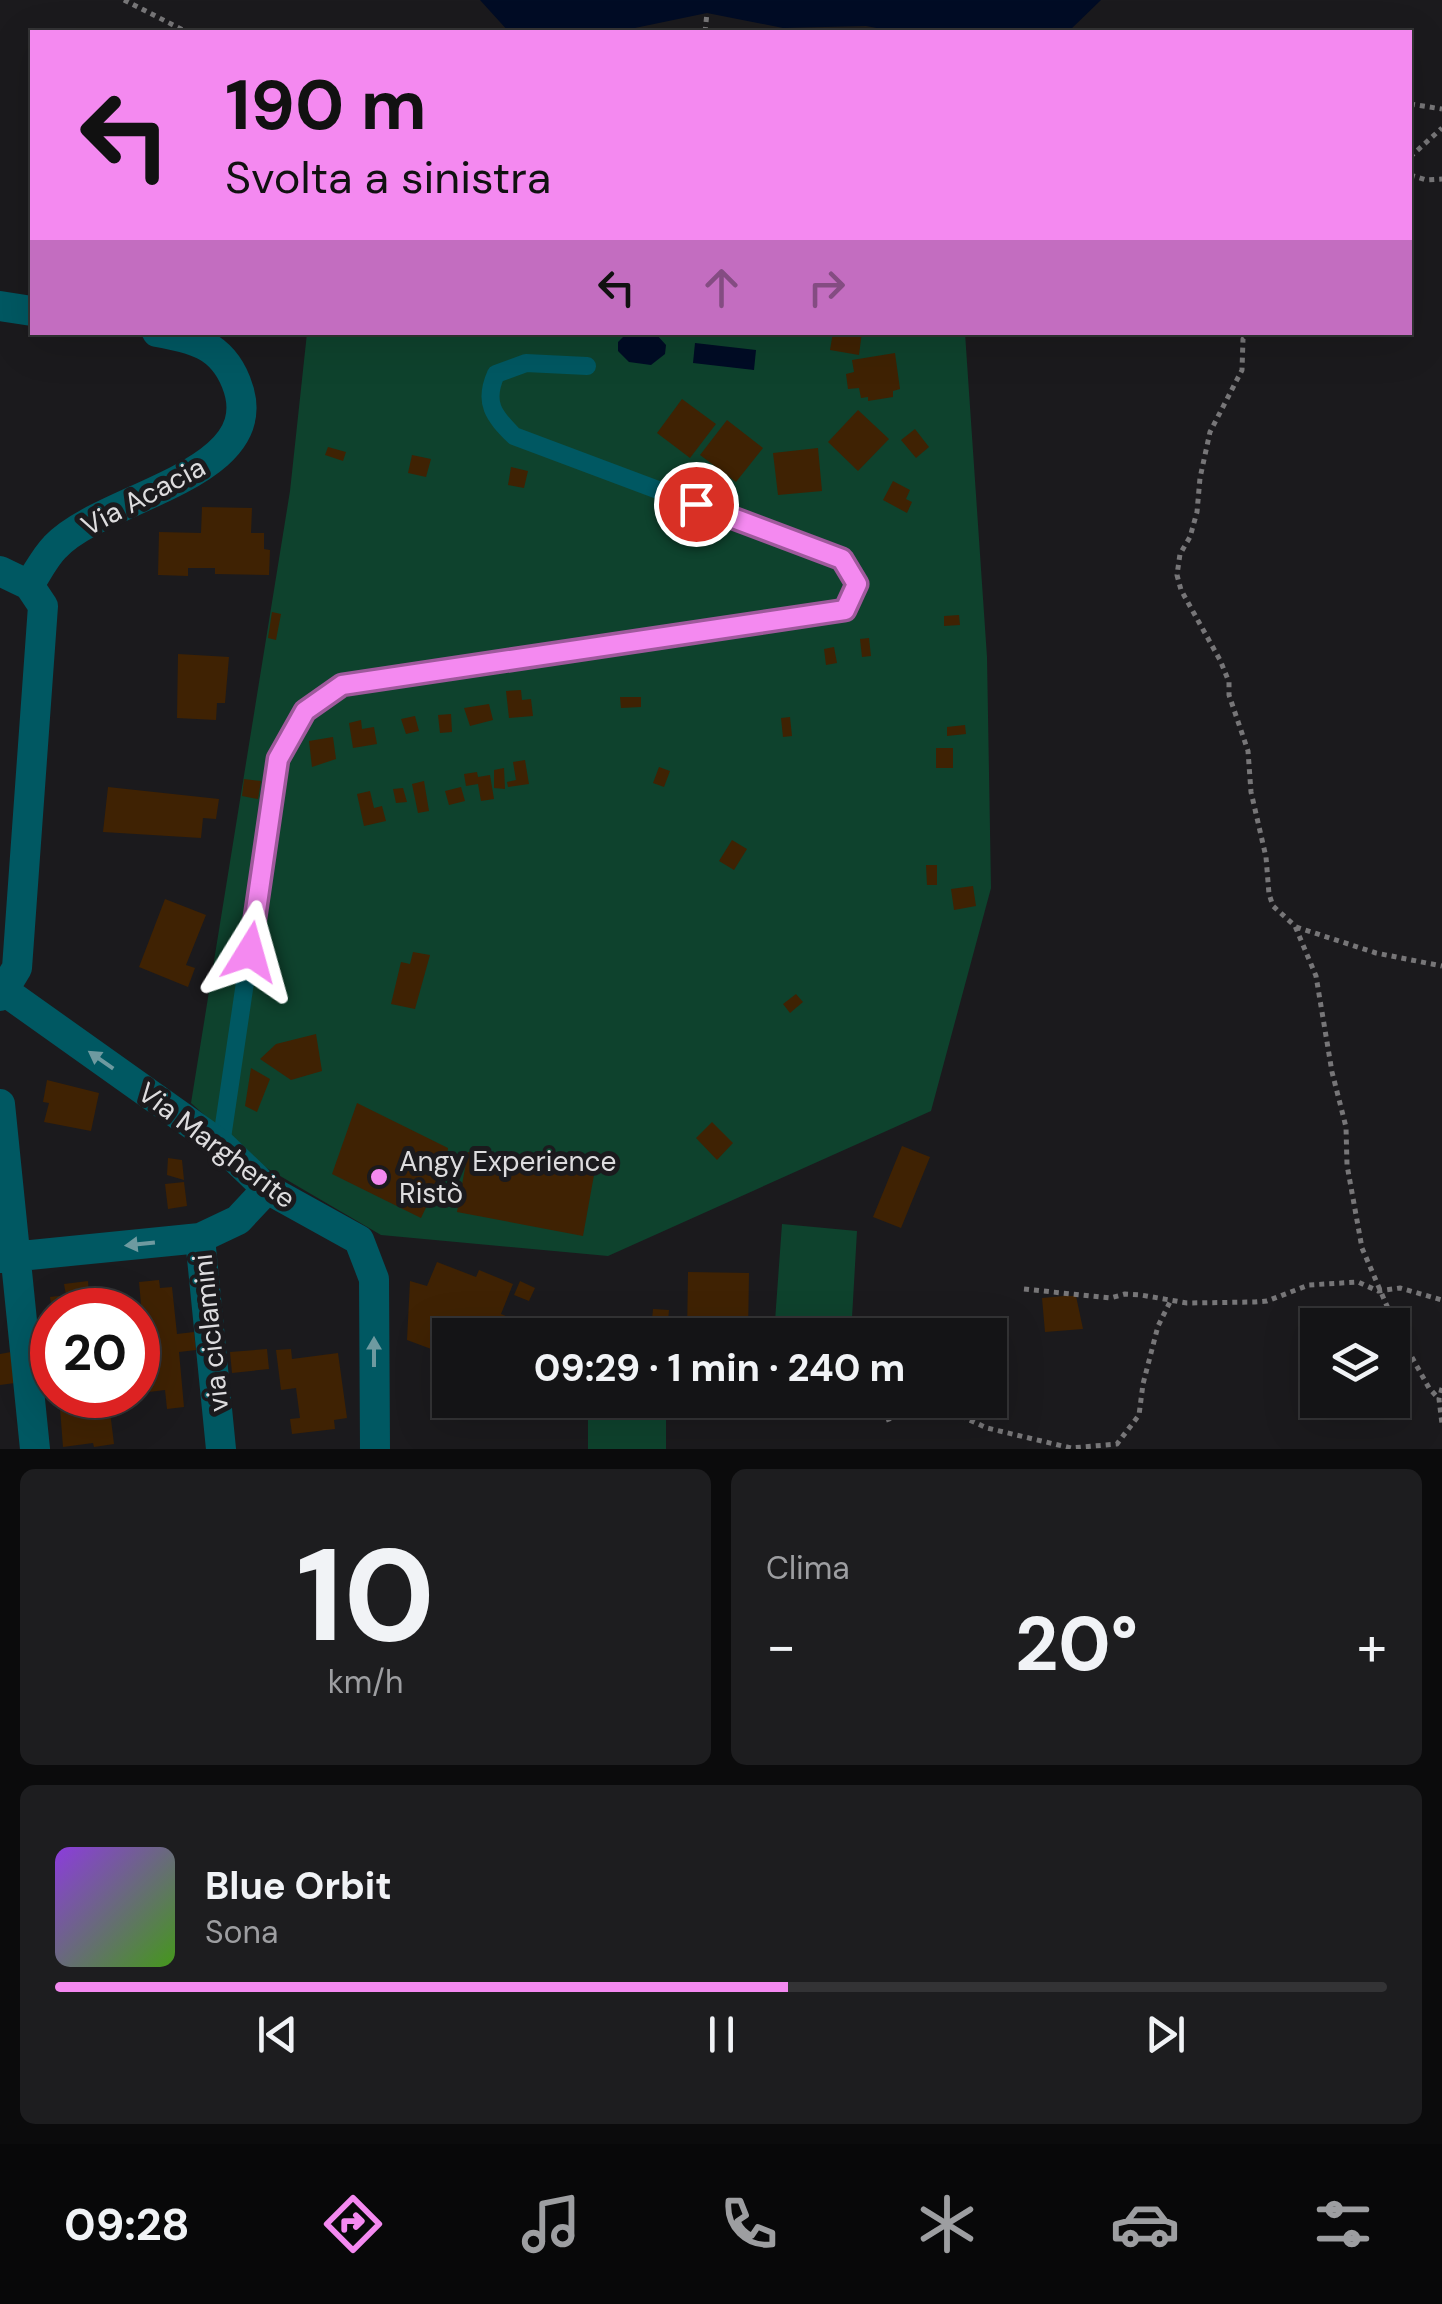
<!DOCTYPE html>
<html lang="it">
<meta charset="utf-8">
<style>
:root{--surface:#141416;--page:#1d1d1f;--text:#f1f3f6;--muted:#9d9ea1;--line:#333335;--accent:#f489f0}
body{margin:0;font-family:"DM Sans",sans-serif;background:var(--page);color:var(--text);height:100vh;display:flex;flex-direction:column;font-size:38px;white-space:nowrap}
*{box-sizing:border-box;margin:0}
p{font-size:32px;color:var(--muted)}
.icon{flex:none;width:55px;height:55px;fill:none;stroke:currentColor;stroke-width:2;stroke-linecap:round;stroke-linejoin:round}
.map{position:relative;height:1449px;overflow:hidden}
.panel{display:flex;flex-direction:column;gap:20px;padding:20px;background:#0b0b0c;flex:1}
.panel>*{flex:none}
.banner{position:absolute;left:30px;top:30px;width:1382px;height:305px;border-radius:0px;box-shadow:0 10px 40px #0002,0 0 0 2px var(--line);background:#f489f0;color:#111;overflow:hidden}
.tools{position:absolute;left:1300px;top:1308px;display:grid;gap:20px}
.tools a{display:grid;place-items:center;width:110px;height:110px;border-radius:0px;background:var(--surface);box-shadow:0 10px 40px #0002,0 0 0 2px var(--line);font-size:50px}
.speed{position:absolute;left:30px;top:1288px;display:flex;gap:20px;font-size:50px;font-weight:700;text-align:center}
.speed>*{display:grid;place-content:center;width:130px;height:130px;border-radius:50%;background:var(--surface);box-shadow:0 10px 40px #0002,0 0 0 2px var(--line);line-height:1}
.speed .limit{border:15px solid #d22;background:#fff;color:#111}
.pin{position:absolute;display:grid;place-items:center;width:85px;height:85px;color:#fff;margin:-42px;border:5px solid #fff;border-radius:50%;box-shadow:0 2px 10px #0007}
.me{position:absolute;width:110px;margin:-55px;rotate:8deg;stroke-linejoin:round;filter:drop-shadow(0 0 8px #0008)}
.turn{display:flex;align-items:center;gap:35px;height:210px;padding:0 30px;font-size:45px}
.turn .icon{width:130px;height:130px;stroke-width:2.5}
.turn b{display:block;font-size:70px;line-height:85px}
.lanes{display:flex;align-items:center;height:95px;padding:0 30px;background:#0003;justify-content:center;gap:50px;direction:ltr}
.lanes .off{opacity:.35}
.big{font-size:75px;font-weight:700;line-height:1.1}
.panel .card{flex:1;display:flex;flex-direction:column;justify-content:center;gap:15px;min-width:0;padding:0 35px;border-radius:15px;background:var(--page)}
.panel .dial{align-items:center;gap:0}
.dial b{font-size:130px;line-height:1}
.song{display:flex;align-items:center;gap:30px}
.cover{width:120px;height:120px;border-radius:15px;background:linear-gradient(135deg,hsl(270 70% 55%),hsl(100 70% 35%))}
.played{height:10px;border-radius:5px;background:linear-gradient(90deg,var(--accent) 55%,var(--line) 55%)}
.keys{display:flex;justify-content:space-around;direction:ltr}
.heat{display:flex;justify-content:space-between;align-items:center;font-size:55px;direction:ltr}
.panel .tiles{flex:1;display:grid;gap:20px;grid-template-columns:1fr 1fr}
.card:last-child{grid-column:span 2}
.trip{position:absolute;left:432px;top:1318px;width:575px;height:100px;border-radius:0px;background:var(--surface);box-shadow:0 10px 40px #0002,0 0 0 2px var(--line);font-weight:700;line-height:100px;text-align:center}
.dock{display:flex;height:160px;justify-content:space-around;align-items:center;background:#080809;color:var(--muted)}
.dock .icon{width:70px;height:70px}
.dock .active{color:var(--accent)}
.dock b{font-size:45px;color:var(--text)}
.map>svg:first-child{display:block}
</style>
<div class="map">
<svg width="1442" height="1449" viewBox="0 0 1442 1449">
<rect width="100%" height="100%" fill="#1b1a1d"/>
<path fill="#0e422d" d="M 307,333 L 965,333 L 987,657 L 991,888 L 931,1111 L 608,1256 L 381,1235 L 258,1163 L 191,1103 L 290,491 Z
M 782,1224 L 857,1231 L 851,1335 L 774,1335 Z
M 588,1400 L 666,1400 L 666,1449 L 588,1449 Z"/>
<path fill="#000c25" d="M 480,0 L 1101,0 L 1068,32 L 898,32 L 866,26 L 783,28 L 707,13 L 630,29 L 509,32 Z
M 627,333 L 656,334 L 666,345 L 665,354 L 651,365 L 629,362 L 618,351 L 618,342 Z
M 695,343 L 756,350 L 754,370 L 693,363 Z"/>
<path fill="#3f2203" d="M 833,332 L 862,332 L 859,355 L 830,350 Z
M 895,353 L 900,389 L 893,391 L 893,397 L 868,401 L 868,397 L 861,398 L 859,388 L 848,389 L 846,374 L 854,372 L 852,360 Z
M 682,399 L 716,424 L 690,458 L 657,433 Z
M 858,410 L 889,439 L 858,471 L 828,442 Z
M 727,420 L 763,448 L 736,482 L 700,455 Z
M 915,429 L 929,447 L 916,458 L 901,440 Z
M 328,447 L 346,452 L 343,461 L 325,455 Z
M 818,448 L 822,491 L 778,495 L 773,453 Z
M 412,455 L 431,459 L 426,477 L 408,473 Z
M 511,467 L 528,471 L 524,488 L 508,485 Z
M 893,481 L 910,490 L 906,499 L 912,502 L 907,513 L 883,500 Z
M 202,507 L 252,508 L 251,533 L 264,533 L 264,549 L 270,550 L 269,575 L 215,574 L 215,568 L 188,568 L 188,576 L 158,575 L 159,532 L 201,533 Z
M 272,612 L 281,614 L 276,640 L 268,638 Z
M 959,615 L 960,625 L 944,626 L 944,616 Z
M 869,638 L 871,656 L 862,657 L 860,639 Z
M 834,647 L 837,663 L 826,665 L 824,649 Z
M 178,654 L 229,657 L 225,703 L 217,703 L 216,720 L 177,718 Z
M 521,690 L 522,700 L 531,699 L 533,716 L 509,718 L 506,691 Z
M 620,697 L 641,697 L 641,707 L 621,708 Z
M 489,704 L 493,720 L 470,726 L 464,708 Z
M 451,714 L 452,732 L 440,733 L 438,715 Z
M 415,716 L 419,731 L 406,734 L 401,719 Z
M 790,717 L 792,736 L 783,737 L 781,718 Z
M 361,720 L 362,729 L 374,727 L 377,744 L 353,748 L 349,723 Z
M 965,725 L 966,734 L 947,736 L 947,727 Z
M 333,737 L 336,759 L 312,767 L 309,741 Z
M 936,748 L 953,748 L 953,768 L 936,768 Z
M 525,760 L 529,784 L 508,787 L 507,782 L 516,780 L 513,762 Z
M 659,767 L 670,771 L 664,787 L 653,783 Z
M 504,768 L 505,789 L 494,788 L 494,770 Z
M 477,772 L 478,777 L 490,775 L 494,799 L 481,801 L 478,784 L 466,786 L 464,774 Z
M 244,779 L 261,781 L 258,799 L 242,796 Z
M 424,781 L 429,811 L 418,813 L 412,784 Z
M 108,787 L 219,799 L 216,819 L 203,818 L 201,838 L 103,832 Z
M 461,787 L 465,801 L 449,805 L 445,791 Z
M 403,788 L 407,802 L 396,803 L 393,789 Z
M 370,791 L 374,808 L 382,806 L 386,821 L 364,826 L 357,794 Z
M 732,840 L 747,849 L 734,870 L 719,861 Z
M 926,865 L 937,865 L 937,885 L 927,885 Z
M 973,886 L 976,906 L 954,910 L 951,889 Z
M 165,899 L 206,915 L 186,965 L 195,968 L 188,987 L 139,967 Z
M 413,952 L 430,955 L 415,1009 L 391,1004 L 401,962 L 410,964 Z
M 796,994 L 803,1002 L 790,1013 L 783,1004 Z
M 316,1034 L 322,1071 L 291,1080 L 260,1059 L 276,1044 Z
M 251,1068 L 270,1079 L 257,1112 L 245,1106 Z
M 47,1080 L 99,1093 L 91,1131 L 44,1122 L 49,1103 L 43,1102 Z
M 357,1103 L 448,1148 L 446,1166 L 421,1218 L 332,1174 Z
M 712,1122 L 733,1143 L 717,1160 L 696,1138 Z
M 902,1146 L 930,1157 L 901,1228 L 873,1217 Z
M 468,1152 L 594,1175 L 583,1236 L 457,1212 Z
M 168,1158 L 182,1160 L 184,1180 L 167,1175 Z
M 184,1182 L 187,1206 L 168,1209 L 165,1184 Z
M 437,1262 L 476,1277 L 479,1270 L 513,1284 L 501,1314 L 530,1326 L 527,1335 L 450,1335 L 450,1356 L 407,1340 L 410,1281 L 427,1286 Z
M 688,1272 L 749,1273 L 748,1335 L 687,1335 Z
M 159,1280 L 160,1288 L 172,1287 L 177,1334 L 194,1332 L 196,1350 L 179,1352 L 184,1407 L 167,1409 L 165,1390 L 149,1392 L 139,1282 Z
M 88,1281 L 90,1310 L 52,1310 L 50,1297 L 66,1295 L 64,1284 Z
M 520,1281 L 535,1288 L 529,1301 L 514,1295 Z
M 1064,1296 L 1076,1296 L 1083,1329 L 1045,1332 L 1042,1298 Z
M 653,1309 L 669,1310 L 668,1321 L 652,1320 Z
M 267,1349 L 269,1369 L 232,1373 L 230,1352 Z
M 291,1349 L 292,1359 L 338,1353 L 347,1418 L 334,1420 L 335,1429 L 292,1434 L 290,1419 L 300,1418 L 296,1388 L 281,1390 L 276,1350 Z
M 11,1352 L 15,1383 L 0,1385 L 0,1354 Z
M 59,1395 L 108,1395 L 114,1444 L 94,1447 L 93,1443 L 63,1447 Z"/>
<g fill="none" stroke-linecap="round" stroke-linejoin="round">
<path stroke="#777678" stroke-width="5" stroke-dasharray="5 5" stroke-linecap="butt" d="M 124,0 L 187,32
M 705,32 L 707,13
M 1410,104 L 1442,109
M 1410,157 L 1442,128
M 1410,175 L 1426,180 L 1442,179
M 1252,332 L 1243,339 L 1242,370 L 1210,432 L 1200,478 L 1197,512 L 1190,537 L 1180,554 L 1177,575 L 1181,590 L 1220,660 L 1229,682 L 1229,695 L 1248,751 L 1251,792 L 1266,857 L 1269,894 L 1273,906 L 1295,926 L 1316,976 L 1332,1072 L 1346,1127 L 1347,1165 L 1362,1248 L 1399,1334 L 1429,1388 L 1439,1399
M 1296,927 L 1376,953 L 1442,966
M 1024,1289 L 1110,1298 L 1125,1294 L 1141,1295 L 1187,1303 L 1255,1302 L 1267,1301 L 1309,1285 L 1358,1282 L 1378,1291 L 1400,1288 L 1442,1300
M 1442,1388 L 1439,1399 L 1442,1424
M 886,1420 L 935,1404 L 987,1428 L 1071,1448 L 1117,1444 L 1139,1415 L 1143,1384 L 1158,1326 L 1171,1300"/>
<path stroke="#005862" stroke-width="18" d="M 221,1145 L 278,759 L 305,711 L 342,685 L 845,610 L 857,584 L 842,559 L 514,436 C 494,416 483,403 496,374 L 526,363 L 587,366"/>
<path stroke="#005862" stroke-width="30" d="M 0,306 L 32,311
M 0,571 L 29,585 L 43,606 L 17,968 L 0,996
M 29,585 C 37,573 45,557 55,547 C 103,495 274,476 236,382 C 221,344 194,339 157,332
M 3,990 L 221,1145 L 267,1189 L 359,1240 L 374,1279 L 375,1449
M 0,1104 L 35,1449
M 200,1238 L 238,1220 L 267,1189
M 0,1258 L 200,1238 L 221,1449"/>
</g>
<defs><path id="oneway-solid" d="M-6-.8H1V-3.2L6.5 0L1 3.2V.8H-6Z" transform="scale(2.5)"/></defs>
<g fill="#6e9aa0">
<use href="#oneway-solid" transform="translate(101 1060) rotate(-145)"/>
<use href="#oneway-solid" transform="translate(140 1244) rotate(174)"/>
<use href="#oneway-solid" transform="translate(374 1352) rotate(-90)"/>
</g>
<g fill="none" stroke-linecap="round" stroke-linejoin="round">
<g stroke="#9f599c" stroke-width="25">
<path id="route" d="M 250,952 L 278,759 L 305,711 L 342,685 L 845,610 L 857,584 L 842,559 L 696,504"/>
</g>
<use href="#route" stroke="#f489f0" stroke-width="18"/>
</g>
<circle fill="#f489f0" stroke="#1b1a1d" stroke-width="4" cx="379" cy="1177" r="10"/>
<g text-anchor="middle" stroke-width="10" stroke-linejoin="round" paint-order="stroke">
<g font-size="28" fill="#dddcde" stroke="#1b1a1d">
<text transform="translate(143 496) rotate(-28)" y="10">Via Acacia</text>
<text transform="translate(217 1145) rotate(37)" y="10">Via Margherite</text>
<text transform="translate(210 1333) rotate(-96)" y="10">via ciclamini</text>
</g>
<g font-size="28" fill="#dddcde" stroke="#1b1a1d" text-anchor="start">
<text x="399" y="1171">Angy Experience<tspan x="399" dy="32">Ristò</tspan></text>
</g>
</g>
</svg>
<div class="tools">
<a><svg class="icon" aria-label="layers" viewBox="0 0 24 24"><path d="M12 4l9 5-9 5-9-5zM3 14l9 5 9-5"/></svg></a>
</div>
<div class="speed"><div class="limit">20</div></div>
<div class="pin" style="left:696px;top:504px;background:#d93025"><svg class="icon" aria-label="arrive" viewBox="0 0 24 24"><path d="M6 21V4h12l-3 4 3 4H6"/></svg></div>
<svg class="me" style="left:250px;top:952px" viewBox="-20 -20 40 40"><path d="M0-17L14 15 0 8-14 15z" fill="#f489f0" stroke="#fff" stroke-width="4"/></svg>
<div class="trip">09:29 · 1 min · 240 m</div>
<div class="banner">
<div class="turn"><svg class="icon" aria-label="left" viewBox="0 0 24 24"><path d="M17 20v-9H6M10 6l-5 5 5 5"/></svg><div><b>190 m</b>Svolta a sinistra</div></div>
<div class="lanes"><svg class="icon" aria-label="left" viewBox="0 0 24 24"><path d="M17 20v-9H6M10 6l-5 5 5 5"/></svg><svg class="icon off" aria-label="ahead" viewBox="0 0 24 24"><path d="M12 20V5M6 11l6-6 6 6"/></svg><svg class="icon off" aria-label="right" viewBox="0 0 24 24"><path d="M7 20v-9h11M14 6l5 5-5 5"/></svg></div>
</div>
</div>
<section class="panel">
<div class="tiles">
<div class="card dial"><b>10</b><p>km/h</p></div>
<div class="card"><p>Clima</p>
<div class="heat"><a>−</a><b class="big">20°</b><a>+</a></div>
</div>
<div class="card">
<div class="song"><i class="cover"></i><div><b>Blue Orbit</b><p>Sona</p></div></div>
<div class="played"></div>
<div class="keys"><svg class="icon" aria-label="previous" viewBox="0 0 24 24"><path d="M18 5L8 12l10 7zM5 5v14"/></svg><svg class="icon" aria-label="pause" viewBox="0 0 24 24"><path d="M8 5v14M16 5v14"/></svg><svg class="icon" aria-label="next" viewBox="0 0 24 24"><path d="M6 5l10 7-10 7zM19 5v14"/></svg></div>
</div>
</div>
</section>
<nav class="dock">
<b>09:28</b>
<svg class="icon active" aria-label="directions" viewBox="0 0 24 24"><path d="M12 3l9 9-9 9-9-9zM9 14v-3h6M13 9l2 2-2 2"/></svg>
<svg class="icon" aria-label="music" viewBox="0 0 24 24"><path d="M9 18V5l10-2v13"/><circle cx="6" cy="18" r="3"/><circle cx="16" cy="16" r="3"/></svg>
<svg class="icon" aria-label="phone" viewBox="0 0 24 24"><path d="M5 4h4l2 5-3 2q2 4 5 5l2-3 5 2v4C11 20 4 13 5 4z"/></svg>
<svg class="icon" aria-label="climate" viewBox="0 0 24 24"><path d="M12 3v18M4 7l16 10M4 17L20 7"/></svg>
<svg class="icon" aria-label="car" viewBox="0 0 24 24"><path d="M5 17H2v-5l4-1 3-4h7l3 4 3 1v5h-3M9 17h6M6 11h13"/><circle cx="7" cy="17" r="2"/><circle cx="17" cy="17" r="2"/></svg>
<svg class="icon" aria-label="filters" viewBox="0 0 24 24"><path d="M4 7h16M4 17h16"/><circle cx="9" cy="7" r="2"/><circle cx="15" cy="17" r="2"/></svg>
</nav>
